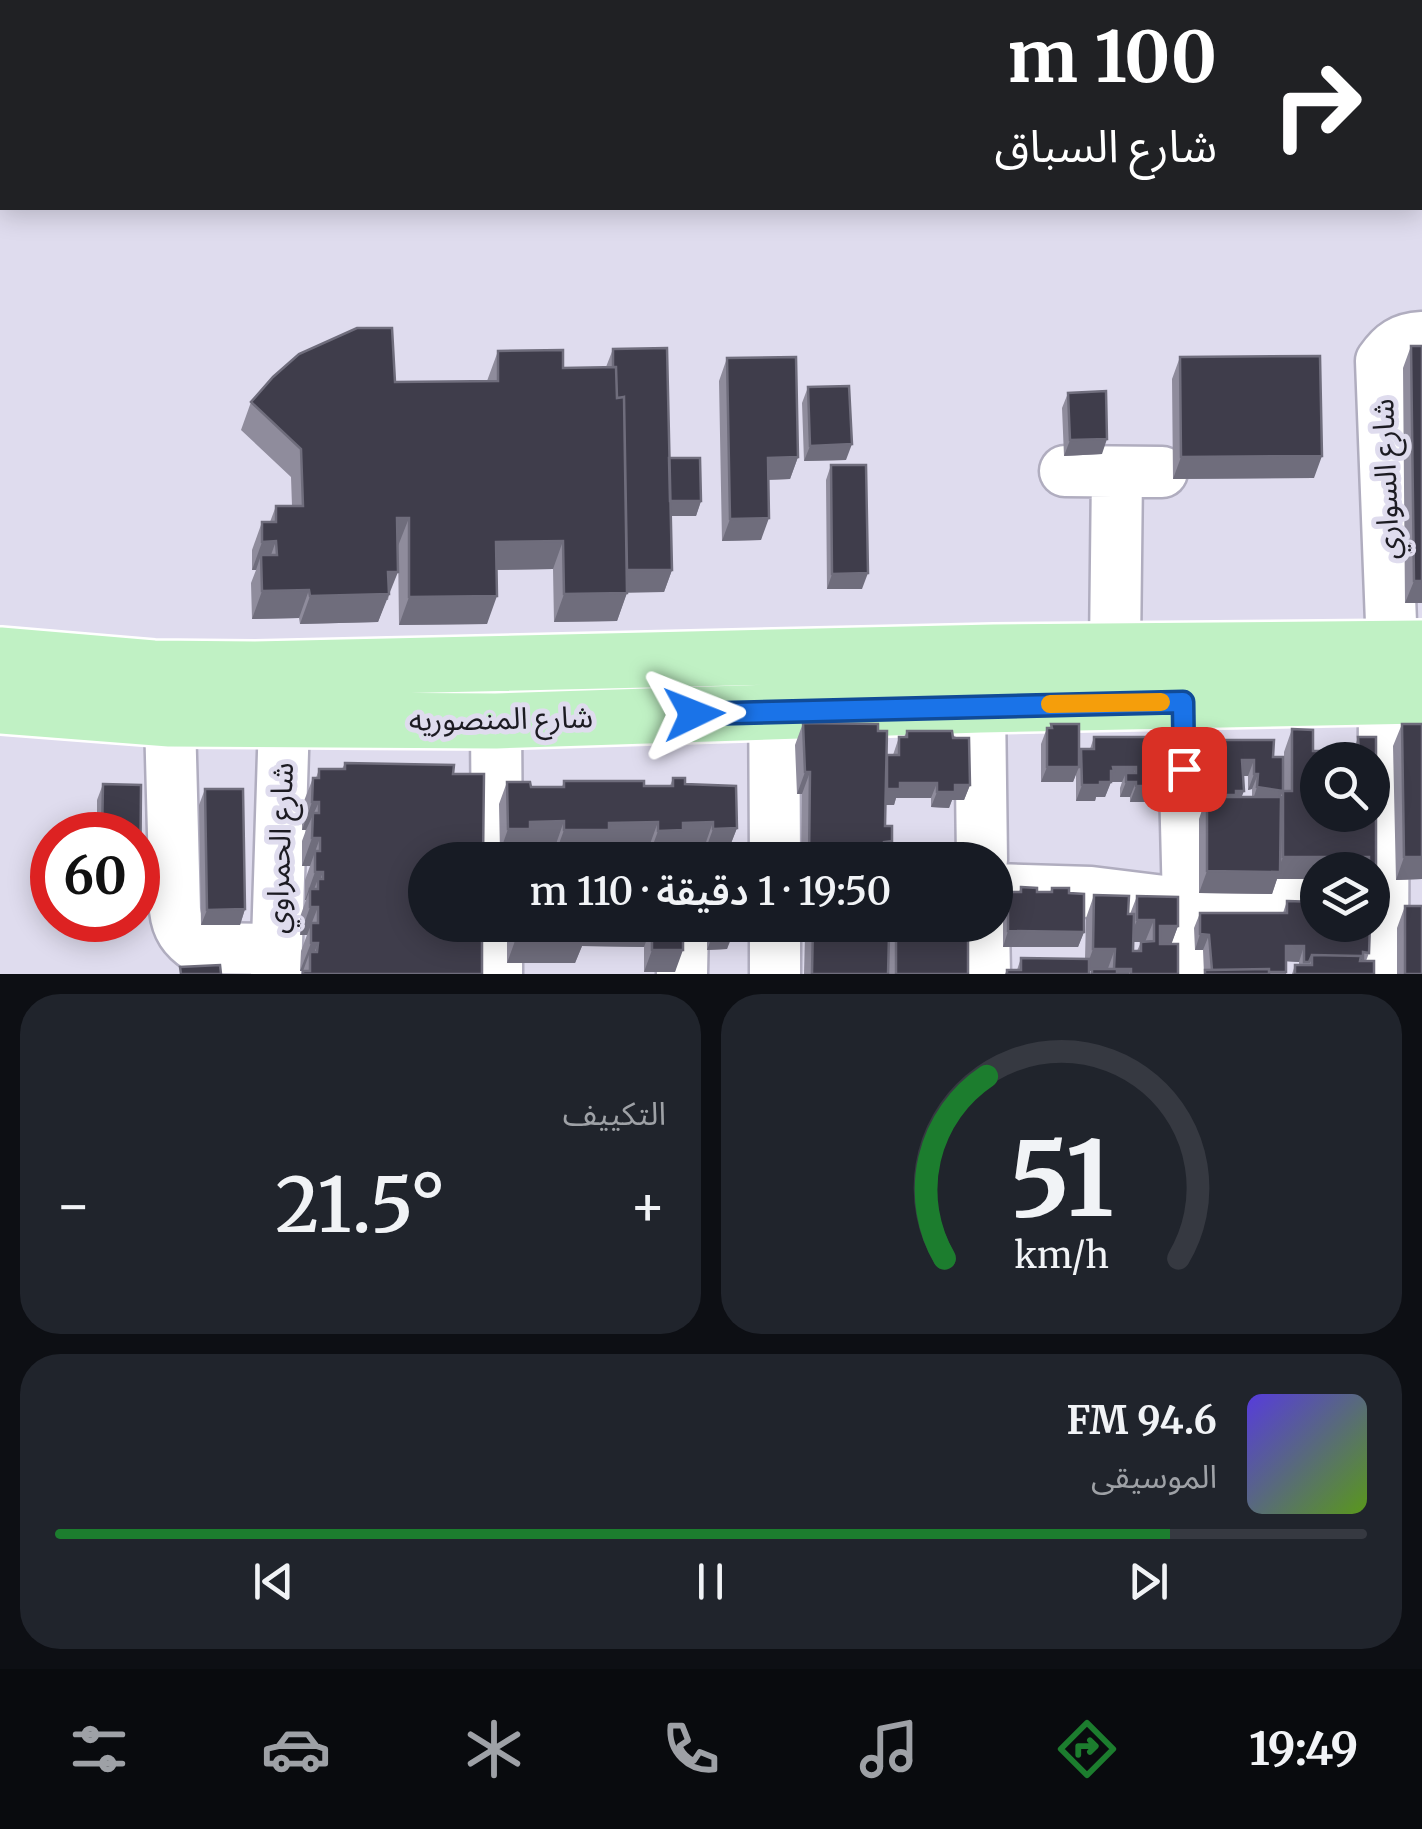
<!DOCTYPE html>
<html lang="ar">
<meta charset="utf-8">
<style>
:root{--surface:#171b24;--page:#20242c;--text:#f1f3f6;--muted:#9ea1a6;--line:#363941;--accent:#1c7d2e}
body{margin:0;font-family:Merriweather,"Noto Sans Arabic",serif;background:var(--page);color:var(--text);direction:rtl;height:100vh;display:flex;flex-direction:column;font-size:38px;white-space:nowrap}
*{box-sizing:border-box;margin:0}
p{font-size:32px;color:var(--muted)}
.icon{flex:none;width:55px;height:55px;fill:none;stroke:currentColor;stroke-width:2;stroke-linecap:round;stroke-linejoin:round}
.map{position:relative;height:974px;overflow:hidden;direction:ltr}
.details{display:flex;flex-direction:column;gap:20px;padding:20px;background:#0d0f14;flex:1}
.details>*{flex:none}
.guide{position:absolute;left:0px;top:0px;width:1422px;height:210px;box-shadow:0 5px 25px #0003;direction:rtl;background:#202124;color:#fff;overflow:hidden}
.buttons{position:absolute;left:1300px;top:742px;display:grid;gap:20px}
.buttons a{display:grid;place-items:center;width:90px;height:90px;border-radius:50%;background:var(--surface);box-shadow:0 5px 25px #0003;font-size:50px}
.speed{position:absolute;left:30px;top:812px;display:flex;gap:20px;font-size:50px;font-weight:700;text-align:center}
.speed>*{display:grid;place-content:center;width:130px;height:130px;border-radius:50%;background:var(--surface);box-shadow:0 5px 25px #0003;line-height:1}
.speed .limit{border:15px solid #d22;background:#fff;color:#111}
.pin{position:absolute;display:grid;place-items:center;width:85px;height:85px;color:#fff;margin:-42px;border-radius:20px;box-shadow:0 5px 15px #0006}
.me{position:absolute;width:110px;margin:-55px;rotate:88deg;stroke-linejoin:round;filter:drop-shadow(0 0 8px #0008)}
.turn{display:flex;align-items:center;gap:35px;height:210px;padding:0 40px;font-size:45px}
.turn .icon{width:130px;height:130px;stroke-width:2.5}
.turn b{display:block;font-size:70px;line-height:85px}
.big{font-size:75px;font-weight:600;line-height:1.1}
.details .tile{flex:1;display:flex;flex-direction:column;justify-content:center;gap:15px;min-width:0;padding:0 35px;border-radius:40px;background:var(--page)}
.details .dial{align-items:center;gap:0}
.dial svg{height:260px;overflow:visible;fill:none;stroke:var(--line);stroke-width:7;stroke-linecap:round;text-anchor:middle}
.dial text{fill:var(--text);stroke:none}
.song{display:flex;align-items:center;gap:30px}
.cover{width:120px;height:120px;border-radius:15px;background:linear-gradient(135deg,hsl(250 70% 55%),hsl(90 70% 35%))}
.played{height:10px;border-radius:5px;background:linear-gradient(90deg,var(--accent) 85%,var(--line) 85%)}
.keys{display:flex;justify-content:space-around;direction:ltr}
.heat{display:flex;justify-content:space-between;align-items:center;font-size:55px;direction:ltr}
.details .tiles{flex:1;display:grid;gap:20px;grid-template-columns:1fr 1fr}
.tile:last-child{grid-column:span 2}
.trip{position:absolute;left:408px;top:842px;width:605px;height:100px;border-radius:50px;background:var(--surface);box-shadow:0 5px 25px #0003;font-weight:600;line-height:100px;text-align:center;direction:rtl}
.menu{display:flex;height:160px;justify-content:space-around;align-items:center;background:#090b0e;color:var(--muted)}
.menu .icon{width:70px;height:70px}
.menu .selected{color:var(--accent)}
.menu b{font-size:45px;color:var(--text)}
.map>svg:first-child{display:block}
</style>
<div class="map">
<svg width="1422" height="974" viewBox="0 0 1422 974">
<rect width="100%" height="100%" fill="#dfdcee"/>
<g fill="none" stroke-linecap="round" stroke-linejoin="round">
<g stroke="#b0adbf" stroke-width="55">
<path id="minor" d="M 1278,2 L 1279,0
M 1065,471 L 1162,472
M 1392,649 L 1381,361 C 1392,345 1402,338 1422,337
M 1115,650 L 1117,472
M 774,673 L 775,860
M 1183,702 L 1188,904 L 1187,974
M 980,705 L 982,860
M 170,719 L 175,910 C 177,928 184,938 199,948 L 277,949
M 496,721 L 497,860
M 995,889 L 1091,892 L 1188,904 L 1318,904
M 775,925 L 775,974
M 984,925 L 985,974
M 276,974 L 284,721
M 497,974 L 497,925
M 682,974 L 683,925
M 1383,974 L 1384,697"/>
</g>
<g stroke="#fff" stroke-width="60">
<path id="major" d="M 0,655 L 153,668 L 255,669 L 994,652 L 1422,648
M 0,706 L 170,719 L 496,721 L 980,705 L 1422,696"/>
</g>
<use href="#minor" stroke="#fff" stroke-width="50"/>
<use href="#major" stroke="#c0f1c4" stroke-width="55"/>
</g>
<path fill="#8f8c9c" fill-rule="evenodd" d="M 1411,346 L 1422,346 L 1422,603 L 1405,603 L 1403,368 Z
M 613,349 L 669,458 L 701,501 L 696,516 L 671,516 L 672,570 L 664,592 L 627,592 L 617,621 L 554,622 L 553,569 L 496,570 L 487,624 L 399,625 L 398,546 L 388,600 L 386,600 L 378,622 L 300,624 L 299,618 L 252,619 L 251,583 L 256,570 L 252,570 L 252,550 L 262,522 L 270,522 L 276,506 L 292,506 L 291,477 L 241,430 L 251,402 L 395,382 L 487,381 L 498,351 L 563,368 L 606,367 Z
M 1180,357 L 1314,478 L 1173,479 L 1172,379 Z
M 727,358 L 798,457 L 790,479 L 768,480 L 761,540 L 722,541 L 719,381 Z
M 808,387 L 846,460 L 804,461 L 802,403 Z
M 1068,393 L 1102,454 L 1064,456 L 1062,408 Z
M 831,465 L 862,589 L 827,589 L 826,480 Z
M 803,723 L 878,731 L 887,756 L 893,755 L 899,737 L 904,737 L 907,731 L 953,738 L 970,785 L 964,800 L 952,800 L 949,808 L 931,807 L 931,798 L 896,798 L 894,805 L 886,805 L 885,860 L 801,860 L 802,794 L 797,794 L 795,745 Z
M 1051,724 L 1079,756 L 1081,749 L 1090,749 L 1094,737 L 1170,737 L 1165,798 L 1160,798 L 1159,802 L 1130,802 L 1130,797 L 1120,797 L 1120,788 L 1122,782 L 1111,782 L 1105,797 L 1096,797 L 1095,801 L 1076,801 L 1076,774 L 1073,782 L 1041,782 L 1041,744 L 1047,728 L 1050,728 Z
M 1402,724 L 1422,879 L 1396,880 L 1393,746 Z
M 1292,729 L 1313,751 L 1353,751 L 1358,737 L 1372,870 L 1318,870 L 1277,879 L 1272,894 L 1199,893 L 1199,819 L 1202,810 L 1198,810 L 1198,805 L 1194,805 L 1193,755 L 1199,740 L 1273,757 L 1283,791 L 1281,797 L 1284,791 L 1284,752 ZM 1243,776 L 1248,776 L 1248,790 L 1252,789 L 1252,797 L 1242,797 Z
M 345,763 L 453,774 L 482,974 L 302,974 L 303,971 L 300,971 L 301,951 L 307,935 L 300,935 L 300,917 L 306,900 L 305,900 L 305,880 L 310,866 L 302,866 L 302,841 L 306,830 L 302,830 L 302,806 L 313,778 L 316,778 L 319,769 L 342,769 Z
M 673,778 L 685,784 L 737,828 L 728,851 L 705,851 L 705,845 L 678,845 L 675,852 L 650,853 L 650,844 L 603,845 L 601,852 L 556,852 L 556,844 L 524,844 L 521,851 L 500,852 L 499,804 L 507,782 L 531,787 L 562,787 L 564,781 L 644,786 L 670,786 Z
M 103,784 L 141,785 L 140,900 L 138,905 L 138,835 L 97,835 L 97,800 Z
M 205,789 L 245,909 L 240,925 L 201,925 L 199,805 Z
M 1021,887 L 1037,892 L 1050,892 L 1052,888 L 1069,893 L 1084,932 L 1078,947 L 1003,947 L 1003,907 L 1008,892 L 1019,892 Z
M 1094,895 L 1128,914 L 1130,914 L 1137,896 L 1178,926 L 1171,944 L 1178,974 L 1090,974 L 1091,971 L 1089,971 L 1089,974 L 1005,974 L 1007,970 L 1017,970 L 1021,958 L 1085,959 L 1086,918 ZM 1133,942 L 1141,942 L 1137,951 L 1133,951 Z
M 1287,901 L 1369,953 L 1366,961 L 1374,974 L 1292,974 L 1295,965 L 1299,965 L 1299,962 L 1286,961 L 1286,974 L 1204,974 L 1203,950 L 1195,950 L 1194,928 L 1200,913 L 1283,913 Z
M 1405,906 L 1422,974 L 1397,974 L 1397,928 Z
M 507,925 L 683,925 L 675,972 L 644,972 L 644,947 L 582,946 L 575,963 L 507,963 Z
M 689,925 L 732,925 L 727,949 L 707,950 L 707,940 L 690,941 Z
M 802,925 L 883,925 L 882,927 L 870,927 L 870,935 L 888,935 L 890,925 L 972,925 L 970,928 L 968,928 L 968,974 L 804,974 L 805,936 L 808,926 Z"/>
<path fill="#6f6d7c" d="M 201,0 L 273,0 L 272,2 L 200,2 Z
M 1107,439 L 1102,454 L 1064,456 L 1070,440 Z
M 852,444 L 846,460 L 804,461 L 810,446 Z
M 1322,456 L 1314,478 L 1173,479 L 1181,457 Z
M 798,457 L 790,479 L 760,480 L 768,458 Z
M 667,501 L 701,501 L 696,516 L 662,516 Z
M 397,518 L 409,518 L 398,546 Z
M 769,518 L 761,540 L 722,541 L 730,519 Z
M 276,541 L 266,569 L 261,555 L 256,570 L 252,570 L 262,542 Z
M 563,541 L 553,569 L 486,570 L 496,542 Z
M 625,570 L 672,570 L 664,592 L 617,593 Z
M 388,572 L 398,572 L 378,622 L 300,624 L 310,596 Z
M 868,573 L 862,589 L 827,589 L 832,574 Z
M 1414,581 L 1422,581 L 1422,603 L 1405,603 Z
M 309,590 L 299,618 L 252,619 L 262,591 Z
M 627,593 L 617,621 L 554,622 L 564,594 Z
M 497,596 L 487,624 L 399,625 L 409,597 Z
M 1242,760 L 1254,760 L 1248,776 L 1236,776 Z
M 1047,767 L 1079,767 L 1073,782 L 1041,782 Z
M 1113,767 L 1136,767 L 1131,782 L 1136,782 L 1130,797 L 1120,797 L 1126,782 L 1126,773 L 1122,782 L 1111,782 L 1105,797 L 1096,797 L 1095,801 L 1076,801 L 1082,785 L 1100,782 Z
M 805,772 L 810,772 L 802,794 L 797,794 Z
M 1254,774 L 1258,774 L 1252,789 L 1248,790 Z
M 900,783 L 937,783 L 931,798 L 896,798 L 894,805 L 882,805 L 887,789 Z
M 1170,783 L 1165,798 L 1160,798 L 1159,802 L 1130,802 L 1136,786 Z
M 955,785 L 970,785 L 964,800 L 952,800 L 949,808 L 931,807 L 937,792 Z
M 1257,787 L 1283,791 L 1277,806 L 1252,803 Z
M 1199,790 L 1204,790 L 1198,805 L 1194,805 Z
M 1236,791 L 1244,791 L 1238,806 L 1207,797 L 1202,810 L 1198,810 L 1203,795 Z
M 312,802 L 319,802 L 306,830 L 302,830 Z
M 564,821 L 556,844 L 524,844 L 521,851 L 500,852 L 508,829 L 530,822 Z
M 658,822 L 650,844 L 603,845 L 601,852 L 556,852 L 564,830 L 609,823 Z
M 713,822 L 705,845 L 678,845 L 675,852 L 650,853 L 658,831 L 683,823 Z
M 737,828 L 728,851 L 705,851 L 713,829 Z
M 312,838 L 320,838 L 310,866 L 302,866 Z
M 892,841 L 885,860 L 811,860 L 884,842 Z
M 1283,857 L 1369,857 L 1364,870 L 1318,870 L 1318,879 L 1277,879 L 1272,894 L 1199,893 L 1207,871 L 1277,872 Z
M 1404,857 L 1422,857 L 1422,879 L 1396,880 Z
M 315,872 L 323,872 L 318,885 L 318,879 L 310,900 L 310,889 L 306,900 L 305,900 Z
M 310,907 L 318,907 L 307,935 L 300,935 Z
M 245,909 L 240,925 L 201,925 L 207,910 Z
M 1137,920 L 1154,920 L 1145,942 L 1128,942 Z
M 583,925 L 652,925 L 644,947 L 582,946 L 575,963 L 507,963 L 515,941 Z
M 713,925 L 707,940 L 690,941 L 695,926 Z
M 1160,926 L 1178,926 L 1170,948 L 1152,948 Z
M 1008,931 L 1084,932 L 1078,947 L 1003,947 Z
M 713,934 L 733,934 L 727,949 L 707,950 Z
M 1200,934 L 1209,935 L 1203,950 L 1195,950 Z
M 311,943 L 318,943 L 310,964 L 310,952 L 303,971 L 300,971 Z
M 1286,946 L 1304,946 L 1299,962 L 1281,961 Z
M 1093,949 L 1115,949 L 1107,971 L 1085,971 Z
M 652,950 L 683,950 L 675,972 L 644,972 Z
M 1114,969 L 1131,969 L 1129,974 L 1112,974 Z"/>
<path fill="#3f3d4b" stroke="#6f6d7c" stroke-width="2.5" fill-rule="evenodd" d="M 809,0 L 853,0 L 853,2 L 809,2 Z
M 891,0 L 1029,0 L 1029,2 L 891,2 Z
M 1046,0 L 1152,0 L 1201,2 L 1046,2 Z
M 1304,0 L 1338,0 L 1338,2 L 1303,2 Z
M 357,328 L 392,328 L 395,382 L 498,381 L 498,351 L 563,350 L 563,368 L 616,367 L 617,398 L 624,397 L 627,593 L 564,594 L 563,541 L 496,542 L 497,596 L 409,597 L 409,518 L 397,518 L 398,572 L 388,572 L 389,594 L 310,596 L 309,590 L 262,591 L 261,555 L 277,555 L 276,541 L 262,542 L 262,522 L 276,522 L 276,506 L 303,506 L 301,449 L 251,402 L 273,377 L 299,354 Z
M 1411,346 L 1422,346 L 1422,581 L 1414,581 Z
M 667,348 L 672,570 L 627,570 L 624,397 L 617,398 L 616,367 L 613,367 L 613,349 Z
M 1320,356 L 1322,456 L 1181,457 L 1180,357 Z
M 796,357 L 798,457 L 768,458 L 769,518 L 730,519 L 727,358 Z
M 849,386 L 852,444 L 810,446 L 808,387 Z
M 1106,391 L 1107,439 L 1070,440 L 1068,393 Z
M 669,458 L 700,458 L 701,501 L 670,501 Z
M 831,465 L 866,465 L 868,573 L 832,574 Z
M 803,723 L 878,724 L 878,731 L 887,731 L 885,826 L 892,826 L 892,841 L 884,842 L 884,859 L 809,860 L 810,772 L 805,772 Z
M 1051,724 L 1079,724 L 1079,767 L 1047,767 L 1047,728 L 1052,728 Z
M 1402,724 L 1422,724 L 1422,857 L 1404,857 Z
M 1292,729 L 1313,730 L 1313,751 L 1359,751 L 1358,737 L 1376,737 L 1376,867 L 1369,867 L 1369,857 L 1283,857 L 1283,791 L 1292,791 ZM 1318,760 L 1372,760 L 1372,815 L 1318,815 Z
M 907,731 L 952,731 L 953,738 L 969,738 L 970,785 L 955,785 L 955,792 L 937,792 L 937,783 L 900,783 L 900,789 L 887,789 L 887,755 L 899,755 L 899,737 L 907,737 Z
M 1094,737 L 1170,737 L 1170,783 L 1165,783 L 1165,786 L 1136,786 L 1136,782 L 1126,782 L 1126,773 L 1136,773 L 1136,767 L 1113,767 L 1114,771 L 1111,771 L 1111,782 L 1100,782 L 1100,785 L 1082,785 L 1081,749 L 1094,749 Z
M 1199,740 L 1274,740 L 1273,757 L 1283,757 L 1283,791 L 1257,787 L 1258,774 L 1254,774 L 1254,760 L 1242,760 L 1244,791 L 1236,791 L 1236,795 L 1203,795 L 1204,790 L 1199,790 Z
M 345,763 L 454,765 L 453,774 L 484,774 L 483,860 L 425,860 L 425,925 L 482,925 L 482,974 L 303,974 L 303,971 L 310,971 L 310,952 L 317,952 L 318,943 L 311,943 L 311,923 L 318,923 L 318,907 L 310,907 L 310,889 L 318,889 L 318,879 L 323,879 L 323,872 L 315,872 L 315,851 L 320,851 L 320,838 L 312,838 L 313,813 L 319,813 L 319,802 L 312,802 L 313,778 L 319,778 L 319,769 L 345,769 Z
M 673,778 L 685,778 L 685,784 L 736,786 L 737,828 L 713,829 L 713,822 L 683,823 L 683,830 L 658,831 L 658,822 L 609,823 L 609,830 L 564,830 L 564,821 L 530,822 L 530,829 L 508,829 L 507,782 L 530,782 L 531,787 L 564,787 L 564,781 L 644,781 L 644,786 L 673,786 Z
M 103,784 L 141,785 L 140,900 L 138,900 L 138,835 L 102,835 Z
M 205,789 L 243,789 L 245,909 L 207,910 Z
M 1207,797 L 1281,797 L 1280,872 L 1207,871 Z
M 515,854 L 683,854 L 683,860 L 515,860 Z
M 1021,887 L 1037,888 L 1037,892 L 1052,892 L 1052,888 L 1069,888 L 1069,893 L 1084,894 L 1084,932 L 1008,931 L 1008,892 L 1021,892 Z
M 1094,895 L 1129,896 L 1128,914 L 1134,914 L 1133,951 L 1141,951 L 1141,942 L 1154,941 L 1154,920 L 1137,920 L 1137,896 L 1178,897 L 1178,926 L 1160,926 L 1160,944 L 1178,944 L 1178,974 L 1131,974 L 1131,969 L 1114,969 L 1115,949 L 1093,949 Z
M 1287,901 L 1318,902 L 1318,925 L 1370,925 L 1369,953 L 1363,952 L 1363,961 L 1360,961 L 1361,956 L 1312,955 L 1309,962 L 1304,962 L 1304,946 L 1286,946 L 1286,972 L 1269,972 L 1269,969 L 1212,970 L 1209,935 L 1200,934 L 1200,913 L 1287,913 Z
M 1405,906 L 1422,906 L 1422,974 L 1405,974 Z
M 515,925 L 583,925 L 583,941 L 515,941 Z
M 652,925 L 683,925 L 683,950 L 652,950 Z
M 713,925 L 732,925 L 733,934 L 713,934 Z
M 813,925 L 870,925 L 870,935 L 889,935 L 888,974 L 812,974 Z
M 896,925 L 968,925 L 968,974 L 896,974 Z
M 1312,955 L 1361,956 L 1360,961 L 1374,961 L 1374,974 L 1295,974 L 1295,965 L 1312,965 Z
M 1021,958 L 1089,959 L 1089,974 L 1007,974 L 1007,970 L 1021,970 Z
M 220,965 L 221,974 L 181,974 L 180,967 Z
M 1092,969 L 1117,969 L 1117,974 L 1092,974 Z
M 1269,969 L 1269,974 L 1205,974 L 1205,970 Z"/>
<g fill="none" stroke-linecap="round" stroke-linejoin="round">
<g stroke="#114b97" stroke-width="25">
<path id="route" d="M 694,714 L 1183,702 L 1184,769"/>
</g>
<use href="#route" stroke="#1a73e8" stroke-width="18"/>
<path stroke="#f59e0b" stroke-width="18" d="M 1050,704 L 1161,702"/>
</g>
<g text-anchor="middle" stroke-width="10" stroke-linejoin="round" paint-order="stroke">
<g font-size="30" fill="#1c1b22" stroke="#dfdcee">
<text transform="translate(1386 479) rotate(-92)" y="10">شارع السواري</text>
<text transform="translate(501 719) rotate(-1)" y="10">شارع المنصوريه</text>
<text transform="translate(280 848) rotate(-88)" y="10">شارع الحمراوي</text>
</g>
</g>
</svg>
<div class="buttons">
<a><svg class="icon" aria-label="search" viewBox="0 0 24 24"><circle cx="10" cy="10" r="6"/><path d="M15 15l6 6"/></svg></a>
<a><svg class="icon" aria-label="layers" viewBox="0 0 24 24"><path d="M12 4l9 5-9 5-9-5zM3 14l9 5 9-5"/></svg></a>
</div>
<div class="speed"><div class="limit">60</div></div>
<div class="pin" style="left:1184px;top:769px;background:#d93025"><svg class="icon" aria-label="arrive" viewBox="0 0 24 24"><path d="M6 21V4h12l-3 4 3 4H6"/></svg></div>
<svg class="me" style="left:694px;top:714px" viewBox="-20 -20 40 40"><path d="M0-17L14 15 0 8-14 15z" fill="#1a73e8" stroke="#fff" stroke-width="4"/></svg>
<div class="trip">19:50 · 1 دقيقة · 110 m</div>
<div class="guide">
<div class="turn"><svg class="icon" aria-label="right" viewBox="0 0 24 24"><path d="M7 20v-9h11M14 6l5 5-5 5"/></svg><div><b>100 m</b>شارع السباق</div></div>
</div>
</div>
<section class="details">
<div class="tiles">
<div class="tile dial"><svg viewBox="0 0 100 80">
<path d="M14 69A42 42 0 1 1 86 69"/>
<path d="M14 69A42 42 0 0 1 27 13" stroke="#1c7d2e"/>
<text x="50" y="56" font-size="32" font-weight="700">51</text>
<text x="50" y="72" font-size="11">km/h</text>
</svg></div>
<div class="tile"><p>التكييف</p>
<div class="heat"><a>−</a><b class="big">21.5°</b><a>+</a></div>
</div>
<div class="tile">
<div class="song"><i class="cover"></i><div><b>94.6 FM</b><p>الموسيقى</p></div></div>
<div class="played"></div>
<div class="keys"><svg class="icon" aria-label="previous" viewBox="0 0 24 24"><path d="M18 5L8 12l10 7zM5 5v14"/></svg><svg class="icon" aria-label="pause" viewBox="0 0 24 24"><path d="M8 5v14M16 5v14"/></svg><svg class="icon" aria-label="next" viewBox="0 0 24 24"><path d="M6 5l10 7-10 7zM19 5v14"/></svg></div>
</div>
</div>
</section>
<nav class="menu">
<b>19:49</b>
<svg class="icon selected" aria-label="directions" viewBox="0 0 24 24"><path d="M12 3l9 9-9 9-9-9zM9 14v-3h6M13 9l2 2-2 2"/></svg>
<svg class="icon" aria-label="music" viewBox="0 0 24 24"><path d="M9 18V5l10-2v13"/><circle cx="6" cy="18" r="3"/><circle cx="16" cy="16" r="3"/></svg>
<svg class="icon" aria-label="phone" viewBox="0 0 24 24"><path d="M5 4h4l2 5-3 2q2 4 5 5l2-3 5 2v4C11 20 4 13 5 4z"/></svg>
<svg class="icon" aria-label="climate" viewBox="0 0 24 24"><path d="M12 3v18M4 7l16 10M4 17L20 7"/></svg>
<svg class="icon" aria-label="car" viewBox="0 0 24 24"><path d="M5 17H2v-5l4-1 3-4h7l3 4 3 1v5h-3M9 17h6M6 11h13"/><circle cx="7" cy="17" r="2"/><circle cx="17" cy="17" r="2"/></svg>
<svg class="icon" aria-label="filters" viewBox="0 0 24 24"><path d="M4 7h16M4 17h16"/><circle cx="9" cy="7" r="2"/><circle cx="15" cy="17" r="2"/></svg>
</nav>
